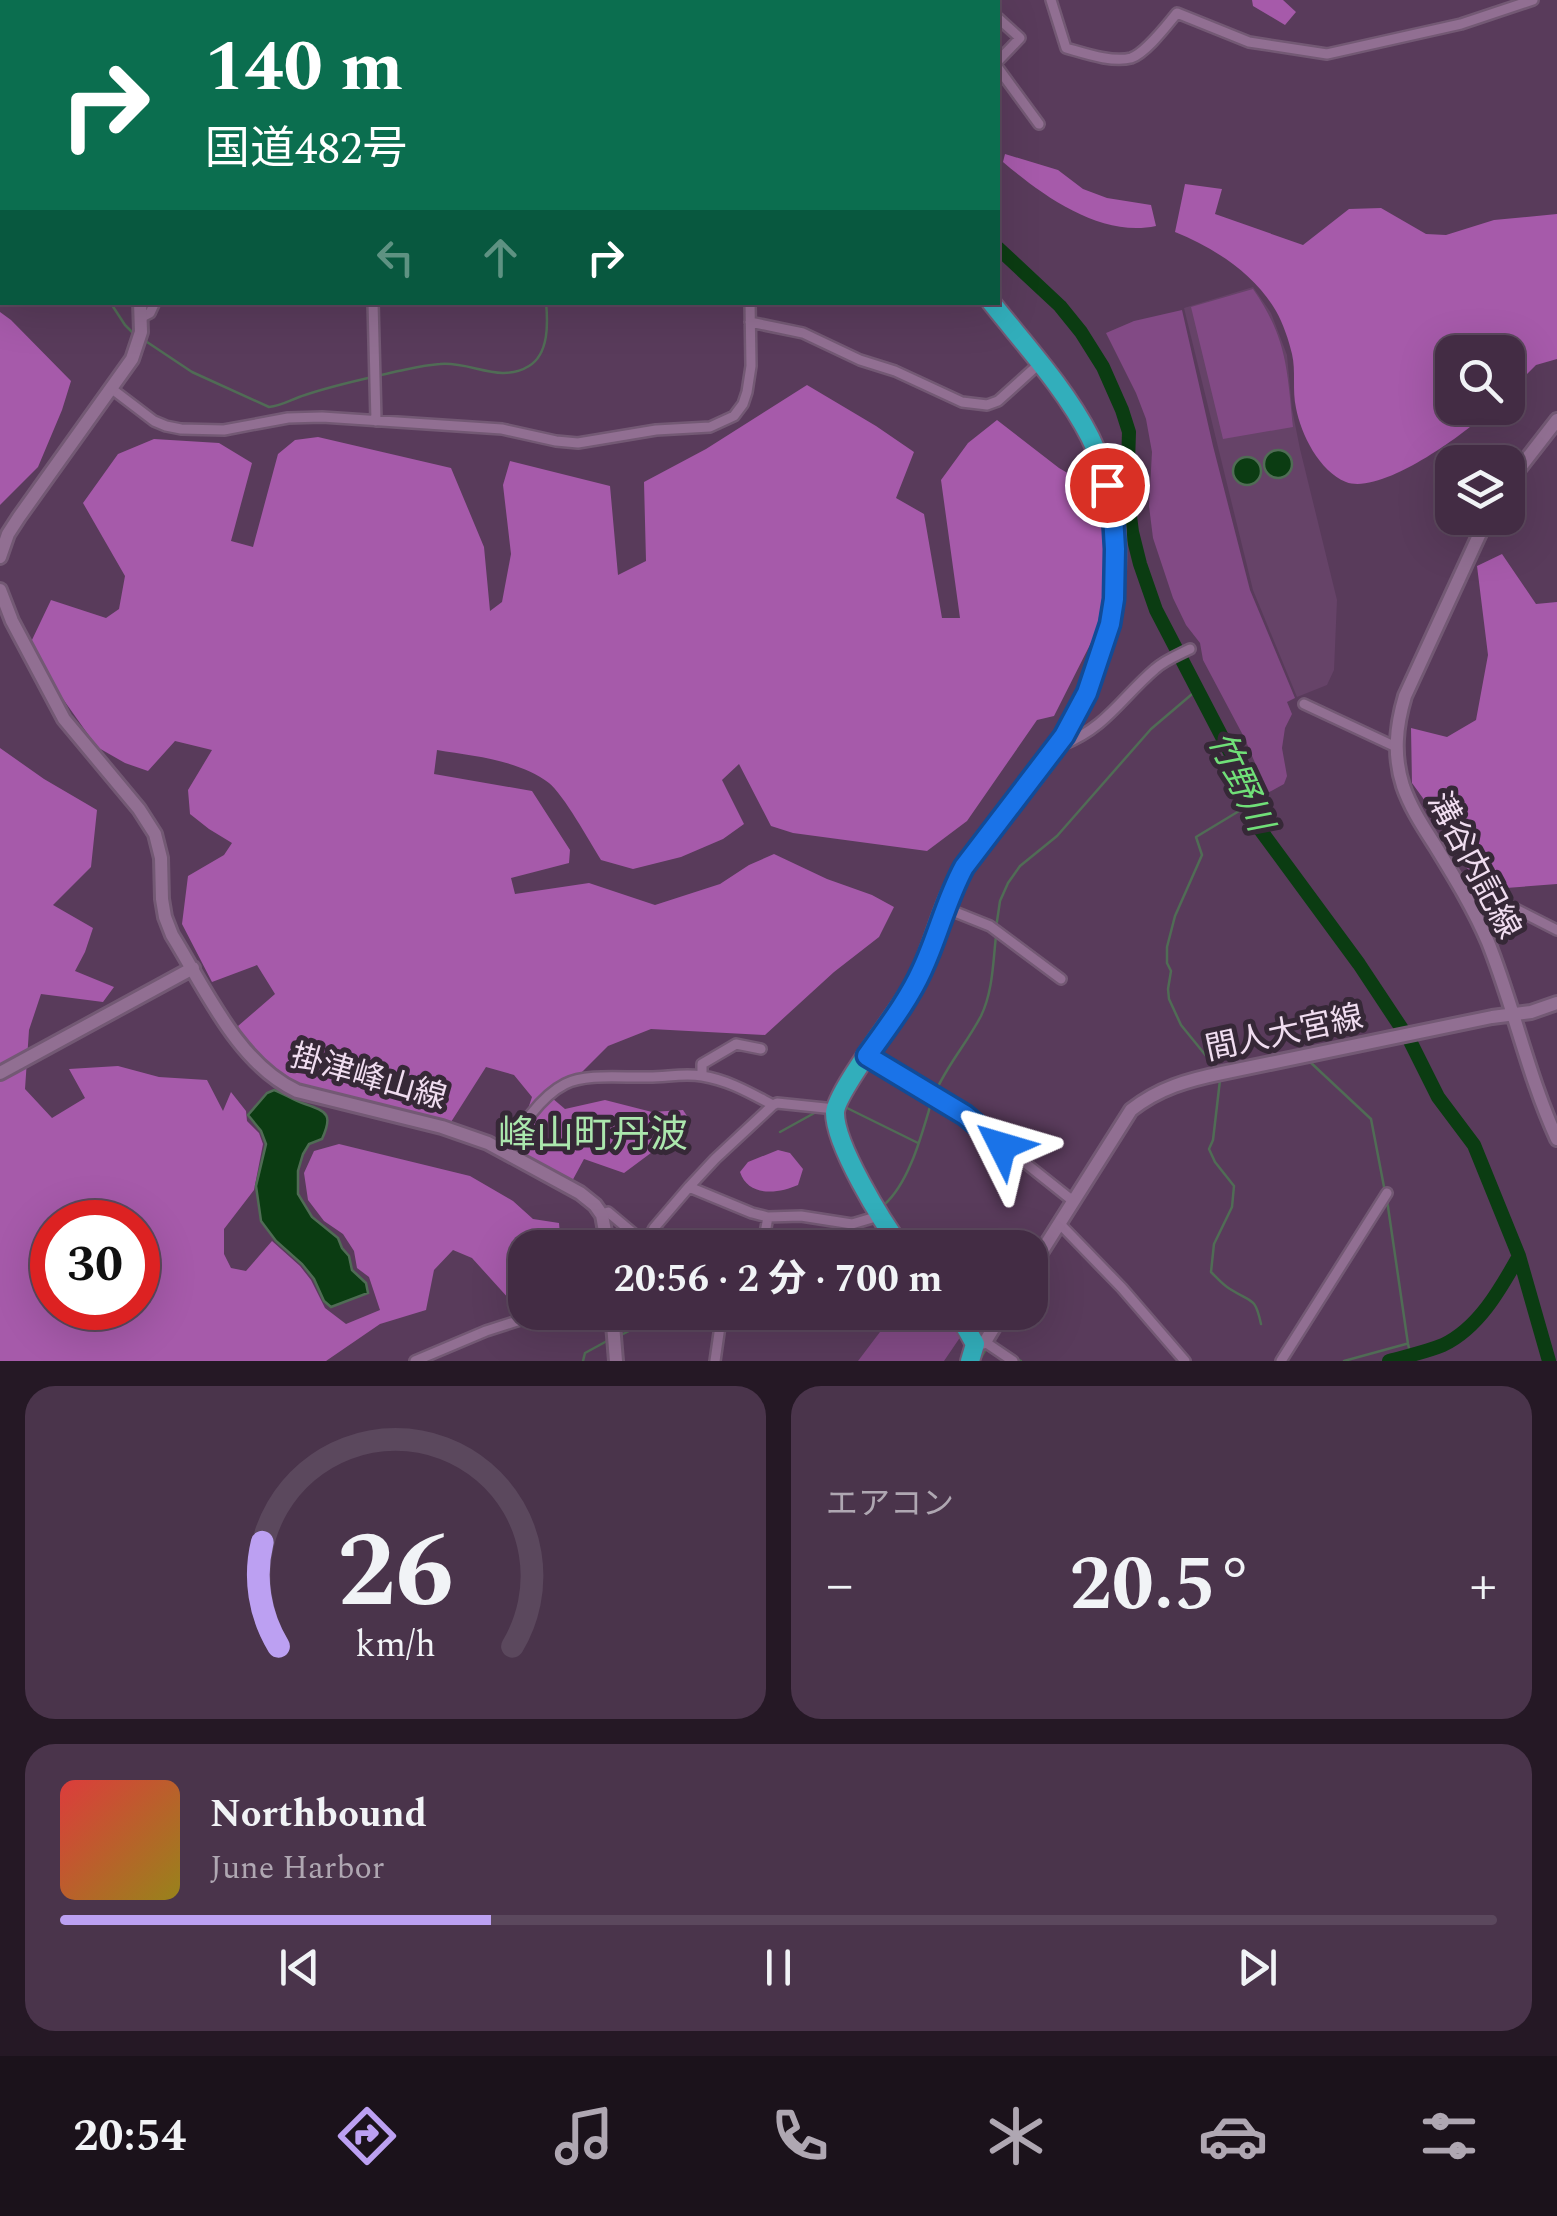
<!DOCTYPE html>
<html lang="ja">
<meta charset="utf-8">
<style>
:root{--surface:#432c44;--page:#4a344b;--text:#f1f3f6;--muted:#afa7b2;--line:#5b485d;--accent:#bca0f2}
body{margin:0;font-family:Spectral,"Noto Sans JP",serif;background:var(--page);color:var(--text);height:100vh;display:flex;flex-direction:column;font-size:38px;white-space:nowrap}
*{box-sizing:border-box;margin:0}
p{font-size:32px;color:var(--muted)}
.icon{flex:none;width:55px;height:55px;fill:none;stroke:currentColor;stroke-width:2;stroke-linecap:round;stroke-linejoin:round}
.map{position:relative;height:1361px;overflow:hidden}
.sheet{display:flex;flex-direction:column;gap:25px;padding:25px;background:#251825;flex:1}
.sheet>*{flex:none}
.hud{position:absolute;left:0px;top:0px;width:1000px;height:305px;box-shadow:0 10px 40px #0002,0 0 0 2px var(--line);background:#0b6e4f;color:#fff;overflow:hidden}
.fabs{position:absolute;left:1435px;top:335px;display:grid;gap:20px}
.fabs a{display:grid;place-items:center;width:90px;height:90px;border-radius:20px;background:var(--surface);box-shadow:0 10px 40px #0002,0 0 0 2px var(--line);font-size:50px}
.speed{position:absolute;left:30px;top:1200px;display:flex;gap:20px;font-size:50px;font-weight:700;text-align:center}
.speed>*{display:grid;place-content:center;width:130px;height:130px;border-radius:50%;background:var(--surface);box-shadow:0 10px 40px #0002,0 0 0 2px var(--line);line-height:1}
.speed .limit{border:15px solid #d22;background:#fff;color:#111}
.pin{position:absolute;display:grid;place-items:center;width:85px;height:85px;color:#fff;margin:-42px;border:5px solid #fff;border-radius:50%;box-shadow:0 2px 10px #0007}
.me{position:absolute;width:110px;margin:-55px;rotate:310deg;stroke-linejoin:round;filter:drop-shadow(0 0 8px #0008)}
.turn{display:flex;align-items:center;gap:35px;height:210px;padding:0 40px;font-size:45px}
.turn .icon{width:130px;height:130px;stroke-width:2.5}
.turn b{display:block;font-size:70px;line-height:85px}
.lanes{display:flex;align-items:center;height:95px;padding:0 40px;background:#0003;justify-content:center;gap:50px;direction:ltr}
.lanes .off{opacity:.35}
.big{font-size:75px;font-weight:700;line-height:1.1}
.sheet .card{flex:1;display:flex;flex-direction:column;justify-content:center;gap:15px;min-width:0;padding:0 35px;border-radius:30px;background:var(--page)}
.sheet .dial{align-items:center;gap:0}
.dial svg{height:260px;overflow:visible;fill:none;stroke:var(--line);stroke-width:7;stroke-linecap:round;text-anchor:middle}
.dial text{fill:var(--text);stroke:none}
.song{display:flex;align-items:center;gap:30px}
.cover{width:120px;height:120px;border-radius:15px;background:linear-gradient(135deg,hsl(0 70% 55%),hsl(50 70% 35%))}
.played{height:10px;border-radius:5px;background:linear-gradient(90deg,var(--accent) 30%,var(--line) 30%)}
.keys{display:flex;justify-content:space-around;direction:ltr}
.heat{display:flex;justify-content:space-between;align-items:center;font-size:55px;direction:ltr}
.sheet .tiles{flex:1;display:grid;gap:25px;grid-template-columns:1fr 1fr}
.card:last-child{grid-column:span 2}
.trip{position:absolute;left:508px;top:1230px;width:540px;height:100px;border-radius:30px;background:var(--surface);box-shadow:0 10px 40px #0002,0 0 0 2px var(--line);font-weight:700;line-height:100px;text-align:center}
.tab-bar{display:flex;height:160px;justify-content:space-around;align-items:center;background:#1b121b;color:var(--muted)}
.tab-bar .icon{width:70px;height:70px}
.tab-bar .selected{color:var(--accent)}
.tab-bar b{font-size:45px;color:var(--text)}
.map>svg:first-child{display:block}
</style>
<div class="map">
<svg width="1557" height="1361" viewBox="0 0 1557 1361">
<rect width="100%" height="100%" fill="#593b5b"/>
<path fill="#664368" d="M 1253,287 L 1271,313 L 1287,355 L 1292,409 L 1300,449 L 1337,600 L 1334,670 L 1327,685 L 1297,697 L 1253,590 L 1184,308 Z"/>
<path fill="#824a85" d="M 1253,289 C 1287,338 1287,369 1293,427 L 1223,439 L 1191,307 Z
M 1182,310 L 1213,446 L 1250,590 L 1295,698 L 1287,702 L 1292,714 L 1285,728 L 1282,748 L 1287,776 L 1284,784 L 1262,796 L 1255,763 L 1245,739 L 1203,660 L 1200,643 L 1186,625 L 1173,598 L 1153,538 L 1149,506 L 1152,452 L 1146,419 L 1136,393 L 1106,333 L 1134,321 Z
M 903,1313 L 943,1313 L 953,1323 L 961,1336 L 944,1361 L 858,1361 L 883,1328 L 899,1318 Z"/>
<path fill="#a65aaa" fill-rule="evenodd" d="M 1252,0 L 1283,0 L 1296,12 L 1285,25 L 1253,6 Z
M 1005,154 L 1058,170 L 1083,189 L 1107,198 L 1151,205 L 1156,226 C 1101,238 1043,196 1003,162 Z
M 1185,184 L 1222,189 L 1215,214 L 1303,245 L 1349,209 L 1381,208 L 1426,234 L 1446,235 L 1494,220 L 1557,214 L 1557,359 L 1536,365 L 1508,393 L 1508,352 L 1452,352 L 1452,408 L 1492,408 C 1468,432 1381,496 1346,482 C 1319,471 1301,434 1296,408 C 1292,390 1296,371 1292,354 C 1289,341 1283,323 1276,311 C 1254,273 1214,248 1175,232 Z
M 0,312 L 11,320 L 71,381 L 62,410 L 38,467 L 0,505 Z
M 807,385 L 876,426 L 914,452 L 896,498 L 924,514 L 942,618 L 960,618 L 941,480 L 968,443 L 997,420 L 1059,468 L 1083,482 L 1105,537 L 1105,594 L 1102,621 L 1054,716 L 1037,720 L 967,821 L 927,851 L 793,833 L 771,826 L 739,764 L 722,780 L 744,824 L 723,839 L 681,857 L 633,869 L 601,860 C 590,842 563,794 549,783 C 519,760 474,756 437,750 L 434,774 L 532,791 L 570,850 L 569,863 L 511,878 L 515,894 L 589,883 L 655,905 L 720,884 L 749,865 L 774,854 L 827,879 L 872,895 L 894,907 L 879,937 L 834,972 L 765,1035 L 651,1029 L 608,1046 L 580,1074 L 557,1085 L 530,1113 L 528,1109 L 532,1097 L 514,1075 L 486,1067 L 451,1122 L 342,1100 L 282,1079 L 248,1047 L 238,1026 L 275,994 L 257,965 L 212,982 L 182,924 L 188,876 L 224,855 L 232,843 L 209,829 L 190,814 L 188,790 L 212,750 L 175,741 L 148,771 L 125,763 L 97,747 L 58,692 L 31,642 L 51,600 L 106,618 L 119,609 L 125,576 L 83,503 L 118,454 L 154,439 L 219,443 L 252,463 L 231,541 L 253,547 L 278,454 L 295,440 L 318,437 L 451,468 L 484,547 L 490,611 L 502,602 L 511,554 L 503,485 L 510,461 L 610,486 L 618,575 L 646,561 L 644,482 L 706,449 Z
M 1502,554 L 1536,604 L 1557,602 L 1557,884 L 1493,889 L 1472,875 L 1455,851 L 1446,830 L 1412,783 L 1411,728 L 1447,737 L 1476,720 L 1488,655 L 1477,566 Z
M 0,748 L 44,779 L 97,810 L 91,867 L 53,905 L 93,928 L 85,952 L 75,971 L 114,987 L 103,1002 L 41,994 L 29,1030 L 25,1089 L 52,1118 L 85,1098 L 69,1069 L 118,1066 L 159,1077 L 207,1080 L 223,1111 L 231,1092 L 246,1111 L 247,1121 L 259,1133 L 263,1144 L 254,1190 L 224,1229 L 224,1254 L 231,1268 L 246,1271 L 272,1241 L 300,1266 L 311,1280 L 325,1308 L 346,1324 L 380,1310 L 369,1277 L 357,1268 L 354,1251 L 343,1234 L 324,1221 L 308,1200 L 304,1173 L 314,1151 L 339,1144 L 470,1176 L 513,1201 L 533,1219 L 559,1223 L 561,1247 L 525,1248 L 525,1295 L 510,1300 L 472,1258 L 453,1250 L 434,1270 L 426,1310 L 380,1324 L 326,1361 L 0,1361 ZM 52,1222 L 138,1222 L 138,1308 L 52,1308 Z
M 552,1098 L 565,1109 L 605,1100 L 652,1112 L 683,1110 L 689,1119 L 663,1144 L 624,1173 L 584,1159 L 570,1185 L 512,1149 L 528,1123 Z
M 778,1150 L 790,1153 L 803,1169 L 798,1185 C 778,1194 748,1197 740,1172 L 748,1162 Z"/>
<path fill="#0b3c12" stroke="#506c55" stroke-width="2.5" d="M1264 464a14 14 0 1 1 28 0a14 14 0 1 1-28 0Z
M1233 471a14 14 0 1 1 28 0a14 14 0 1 1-28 0Z
M 274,1090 C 285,1094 294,1101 305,1104 C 328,1112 333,1115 322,1139 L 309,1144 L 303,1154 L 298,1171 L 298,1194 L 312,1217 L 338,1238 L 342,1248 L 349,1256 L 352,1270 L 366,1283 L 368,1293 L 331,1307 L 324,1301 L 314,1279 L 302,1264 L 276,1241 L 261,1221 L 256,1186 L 266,1144 L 261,1131 L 248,1115 L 267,1093 Z"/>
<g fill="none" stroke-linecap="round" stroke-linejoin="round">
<path stroke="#506c55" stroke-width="2.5" d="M 0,199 L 2,200
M 110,302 L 125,325 L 133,333
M 144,340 L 192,372 L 269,407 C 282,406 292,399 305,395 C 334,385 364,379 394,372 C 409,369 424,365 440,364 C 471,361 500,384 529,366 C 549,354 548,323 546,302
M 996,928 L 1000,901 L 1008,883 L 1020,866 L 1057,836 L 1151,729 L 1198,689
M 1309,1061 L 1371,1119 L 1385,1192
M 1216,1068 L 1181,1025 L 1169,999 L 1168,989 L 1171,971 L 1167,963 L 1167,947 L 1175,916 L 1202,855 L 1196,837 L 1249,805
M 1220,1080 L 1213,1140 L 1209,1149 L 1215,1162 L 1234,1186 L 1232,1207 L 1214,1244 L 1211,1272 C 1217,1278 1223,1285 1230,1289 C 1252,1303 1255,1296 1261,1324
M 935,1093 C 947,1065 967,1043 981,1016 C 993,991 993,962 996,936
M 845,1107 L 918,1143
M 780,1132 L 818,1111
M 1387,1200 L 1408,1344 L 1412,1361
M 884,1205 C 910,1182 922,1133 932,1100
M 834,1248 L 855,1229
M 619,1336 L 647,1322 L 685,1312
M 1009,1354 L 1021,1361
M 583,1361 L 585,1353 L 607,1341
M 979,1361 L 986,1349
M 1344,1361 L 1406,1344"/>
<path stroke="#0b3c12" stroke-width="14" d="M 832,0 L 832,2
M 998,248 L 1060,306 L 1081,332 L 1103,367 L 1122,410 L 1129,432 L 1127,492 L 1132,532 L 1140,564 L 1156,610 L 1234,760 L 1246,798 L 1259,828 L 1359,964 L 1410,1041 L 1438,1097 L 1474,1145 L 1519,1256 L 1549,1361
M 1389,1361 C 1407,1356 1426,1352 1443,1345 C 1479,1328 1501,1288 1519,1256"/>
<g stroke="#735974" stroke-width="14">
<path id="street" d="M 1051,0 L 1066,48 C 1084,53 1112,63 1131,58 C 1146,53 1167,25 1177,13 L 1249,42 L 1327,54 L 1461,24 L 1533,0
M 982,2 L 982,0
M 998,18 L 1020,38 L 998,61
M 998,68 L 1039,124
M 0,212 L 2,210
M 373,302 L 376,421
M 142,317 L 150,313 L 155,302
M 750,322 L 803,333 L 860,360 L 895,371 L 962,402 L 987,405 L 998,401 L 1039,364
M 112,389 L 154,421 L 166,426 L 181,429 L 224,430 L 288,418 L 322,417 L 502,429 L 556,441 L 578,443 L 656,430 L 710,427 L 734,416 L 743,404 L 747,392 L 751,366 L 750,302
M 1304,704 L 1396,747
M 1062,745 C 1107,727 1121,698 1155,669 C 1165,660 1178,655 1190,649
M 1464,892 L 1488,895 L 1557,930
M 945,908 L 990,926 L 1061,979
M 867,1057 L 965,1115 L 1073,1201
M 702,1076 L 702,1064 L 736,1044 L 761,1049
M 507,1154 C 517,1130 541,1096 565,1084 C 586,1073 625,1078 649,1077 C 667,1077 684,1073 702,1076 C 728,1080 750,1093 773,1105 L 777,1103 L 835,1109
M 689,1187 L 752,1213 L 768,1217 L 801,1216 L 852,1224 L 879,1216
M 602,1215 L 608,1212 L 645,1243
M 1059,1223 L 1122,1288 L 1185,1361
M 644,1248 L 654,1228 L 689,1187 L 715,1159 L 773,1105
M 756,1248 L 765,1233 L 768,1217
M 985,1342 L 1013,1361
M 415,1361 L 486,1331 L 545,1312
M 715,1361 L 722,1312
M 1281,1361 L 1387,1193"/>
</g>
<g stroke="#735974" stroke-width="18">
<path id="secondary" d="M 0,162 L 2,164
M 1508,483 L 1557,420
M 1487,518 L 1405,696 C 1396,726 1393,755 1403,786 C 1411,809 1424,828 1436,847 C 1455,878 1474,909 1488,942 C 1514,1007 1528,1076 1557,1139
M 0,557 L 8,534 L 19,517 L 132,359 L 141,332 L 140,302
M 0,590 L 12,621 L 64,719 L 139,809 L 155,834 L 161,858 L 162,899 L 165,917 L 172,935 C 205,988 238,1064 297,1091 L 442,1127 L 488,1143 L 580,1193 L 595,1205 L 602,1215 L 608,1248
M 0,1073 L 193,968
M 1030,1270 L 1131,1110 C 1159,1088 1188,1080 1222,1073 L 1492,1017 L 1531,1012 L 1557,1003
M 612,1312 L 616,1361
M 975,1344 L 985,1342 L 1003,1312"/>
</g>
<g stroke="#735974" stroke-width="22">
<path id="highway" d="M 802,0 L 803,2
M 950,2 L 951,0
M 902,1248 C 882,1222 835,1145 835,1113 C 835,1093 897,1014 910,991 C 934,952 939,905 965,867 C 995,820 1036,781 1065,734 C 1117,648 1137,529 1090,437 C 1065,388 1025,345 991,302
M 957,1312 L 975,1344 L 970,1361"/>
</g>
<use href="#street" stroke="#916f92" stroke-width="9"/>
<use href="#secondary" stroke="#916f92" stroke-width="12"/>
<use href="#highway" stroke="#32aebb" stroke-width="18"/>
</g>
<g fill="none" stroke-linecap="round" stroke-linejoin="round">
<g stroke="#114b97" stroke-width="25">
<path id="route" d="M 1002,1146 L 965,1115 L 867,1056 C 886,1029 908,1001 922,970 C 938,936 946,900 964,867 L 1064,736 L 1087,693 L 1110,624 L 1114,599 L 1115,549 L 1113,515 L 1107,485"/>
</g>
<use href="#route" stroke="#1a73e8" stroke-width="18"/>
</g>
<g text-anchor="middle" stroke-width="10" stroke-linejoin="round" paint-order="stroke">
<g font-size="32" fill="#f0ddf0" stroke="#362837">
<text transform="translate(1475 865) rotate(62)" y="11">溝谷内記線</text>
<text transform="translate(1284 1032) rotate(-12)" y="11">間人大宮線</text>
<text transform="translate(369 1076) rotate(16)" y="11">掛津峰山線</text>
</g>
<g font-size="35" font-style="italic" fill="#70df78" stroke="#362837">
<text transform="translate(1241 781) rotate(65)" y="12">竹野川</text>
</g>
<g font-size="38" fill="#abe7ad" stroke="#362837">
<text x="593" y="1147">峰山町丹波</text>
</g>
</g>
</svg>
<div class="fabs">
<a><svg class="icon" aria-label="search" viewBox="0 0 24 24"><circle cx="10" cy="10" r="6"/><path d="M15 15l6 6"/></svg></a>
<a><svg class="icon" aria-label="layers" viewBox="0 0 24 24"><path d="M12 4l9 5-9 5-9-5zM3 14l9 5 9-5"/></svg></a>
</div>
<div class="speed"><div class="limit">30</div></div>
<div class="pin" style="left:1107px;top:485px;background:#d93025"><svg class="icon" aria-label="arrive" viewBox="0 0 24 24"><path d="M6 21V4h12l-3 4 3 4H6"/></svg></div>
<svg class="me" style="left:1002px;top:1146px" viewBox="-20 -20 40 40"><path d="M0-17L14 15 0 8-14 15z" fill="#1a73e8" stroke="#fff" stroke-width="4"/></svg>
<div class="trip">20:56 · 2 分 · 700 m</div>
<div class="hud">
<div class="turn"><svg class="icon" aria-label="right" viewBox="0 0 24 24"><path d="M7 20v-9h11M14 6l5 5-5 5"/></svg><div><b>140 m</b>国道482号</div></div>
<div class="lanes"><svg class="icon off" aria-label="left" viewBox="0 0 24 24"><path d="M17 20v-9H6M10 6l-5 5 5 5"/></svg><svg class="icon off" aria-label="ahead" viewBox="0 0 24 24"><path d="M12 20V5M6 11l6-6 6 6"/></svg><svg class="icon" aria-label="right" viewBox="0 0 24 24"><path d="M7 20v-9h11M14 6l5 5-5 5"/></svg></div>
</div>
</div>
<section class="sheet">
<div class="tiles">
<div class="card dial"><svg viewBox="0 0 100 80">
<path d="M14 69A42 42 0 1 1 86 69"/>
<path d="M14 69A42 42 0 0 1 9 37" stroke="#bca0f2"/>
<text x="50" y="56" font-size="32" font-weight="700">26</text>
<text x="50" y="72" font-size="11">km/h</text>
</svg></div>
<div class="card"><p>エアコン</p>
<div class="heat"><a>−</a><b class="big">20.5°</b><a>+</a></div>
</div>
<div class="card">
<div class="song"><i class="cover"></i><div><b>Northbound</b><p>June Harbor</p></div></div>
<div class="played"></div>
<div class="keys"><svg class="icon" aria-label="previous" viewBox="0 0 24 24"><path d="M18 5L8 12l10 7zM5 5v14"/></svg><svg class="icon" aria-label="pause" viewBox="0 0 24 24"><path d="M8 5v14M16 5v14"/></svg><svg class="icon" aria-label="next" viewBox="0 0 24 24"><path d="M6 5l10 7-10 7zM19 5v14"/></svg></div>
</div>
</div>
</section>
<nav class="tab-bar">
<b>20:54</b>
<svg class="icon selected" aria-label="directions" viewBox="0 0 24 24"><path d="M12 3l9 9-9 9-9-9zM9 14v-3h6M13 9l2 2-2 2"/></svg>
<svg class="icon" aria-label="music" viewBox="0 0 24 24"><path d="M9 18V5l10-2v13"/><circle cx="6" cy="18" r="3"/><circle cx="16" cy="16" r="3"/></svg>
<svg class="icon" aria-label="phone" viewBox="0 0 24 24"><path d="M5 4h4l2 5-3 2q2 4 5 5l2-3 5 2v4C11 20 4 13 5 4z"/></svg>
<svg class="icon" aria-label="climate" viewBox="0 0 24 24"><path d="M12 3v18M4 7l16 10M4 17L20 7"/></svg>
<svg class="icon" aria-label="car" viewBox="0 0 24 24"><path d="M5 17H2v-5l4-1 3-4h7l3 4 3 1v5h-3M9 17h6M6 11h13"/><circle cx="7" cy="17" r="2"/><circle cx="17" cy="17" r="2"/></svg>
<svg class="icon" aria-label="filters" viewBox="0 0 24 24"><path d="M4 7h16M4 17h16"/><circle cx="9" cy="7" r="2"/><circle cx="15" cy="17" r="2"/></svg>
</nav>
